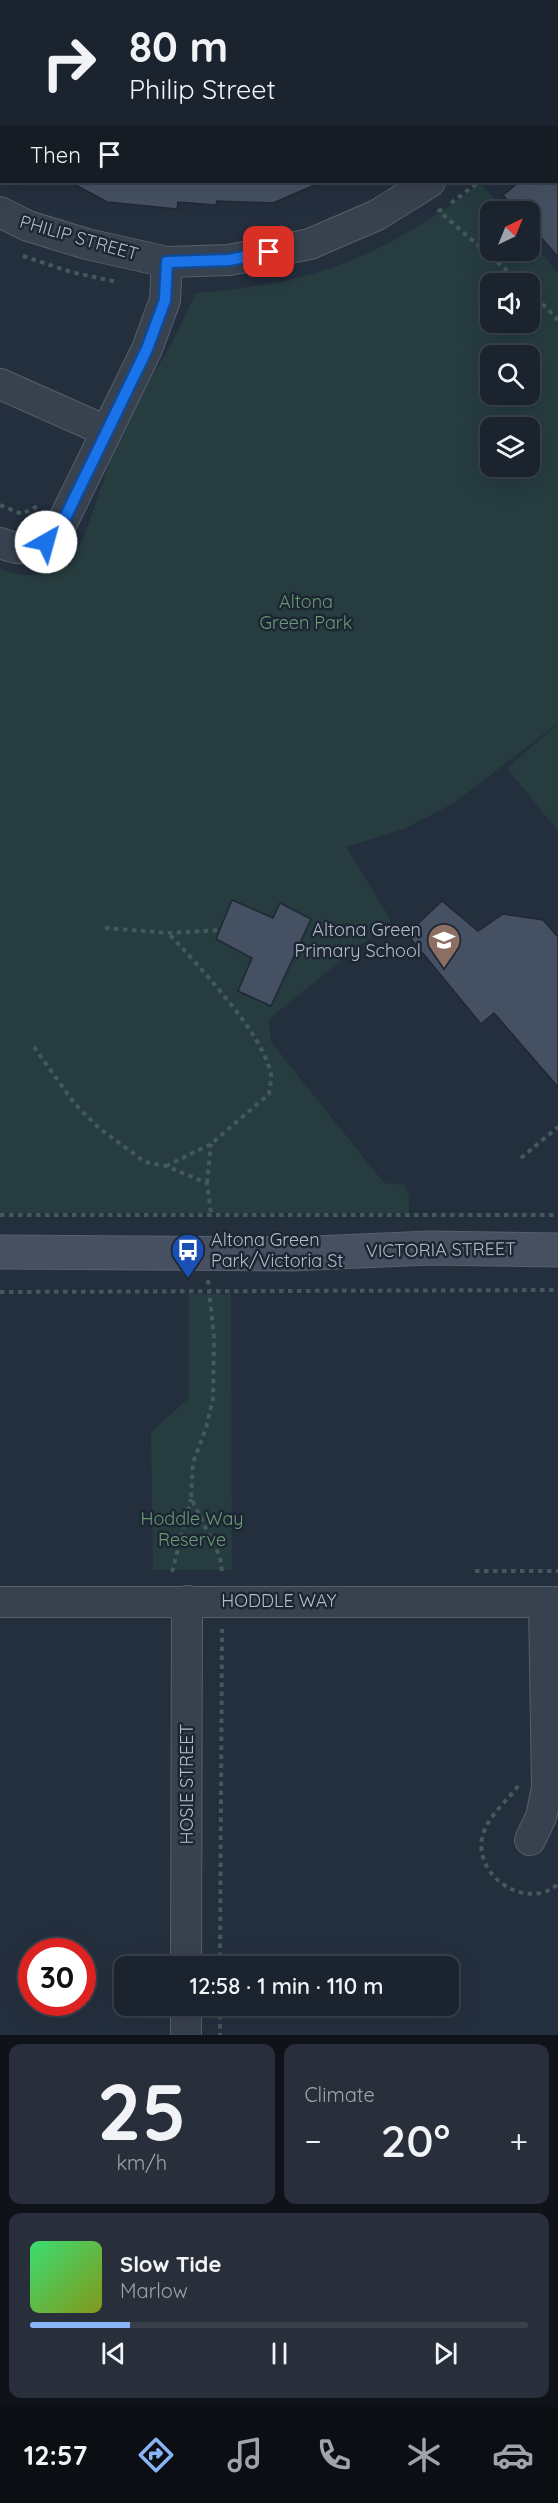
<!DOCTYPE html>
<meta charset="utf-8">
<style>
:root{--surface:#1b232e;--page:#282f3a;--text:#f1f3f6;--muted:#a0a4aa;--line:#39404a;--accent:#8ab4f8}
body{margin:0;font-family:Quicksand,sans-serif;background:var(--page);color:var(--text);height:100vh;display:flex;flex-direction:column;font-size:22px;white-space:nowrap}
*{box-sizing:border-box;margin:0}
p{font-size:20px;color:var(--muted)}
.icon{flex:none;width:33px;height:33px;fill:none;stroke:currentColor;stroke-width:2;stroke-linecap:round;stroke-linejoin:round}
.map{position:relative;height:2035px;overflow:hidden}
.details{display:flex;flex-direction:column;gap:9px;padding:9px;background:#0f1319;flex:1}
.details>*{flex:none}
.top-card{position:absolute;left:0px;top:0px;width:558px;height:183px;box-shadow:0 6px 24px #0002,0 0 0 2px var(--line);background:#1b232e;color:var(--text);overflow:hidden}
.needle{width:39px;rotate:43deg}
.tools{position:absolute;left:480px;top:201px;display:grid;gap:12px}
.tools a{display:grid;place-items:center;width:60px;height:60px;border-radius:12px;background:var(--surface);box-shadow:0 6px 24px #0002,0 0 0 2px var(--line);font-size:30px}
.speed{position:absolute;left:18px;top:1938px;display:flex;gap:12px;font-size:30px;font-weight:700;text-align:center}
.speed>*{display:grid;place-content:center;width:78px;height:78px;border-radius:50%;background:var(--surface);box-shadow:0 6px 24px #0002,0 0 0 2px var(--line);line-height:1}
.speed .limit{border:9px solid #d22;background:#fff;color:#111}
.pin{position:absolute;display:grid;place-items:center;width:51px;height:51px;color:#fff;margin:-26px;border-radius:12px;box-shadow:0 3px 9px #0006}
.me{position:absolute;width:66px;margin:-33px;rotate:38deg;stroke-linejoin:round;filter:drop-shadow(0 0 4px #0008)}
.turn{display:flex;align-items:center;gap:21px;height:126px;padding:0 30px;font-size:27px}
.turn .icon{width:78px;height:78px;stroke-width:2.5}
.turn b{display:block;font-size:42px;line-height:51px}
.then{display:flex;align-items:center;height:57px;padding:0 30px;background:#0003;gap:12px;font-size:22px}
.big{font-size:45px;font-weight:600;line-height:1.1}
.details .card{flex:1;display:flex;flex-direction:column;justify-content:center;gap:9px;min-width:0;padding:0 21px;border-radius:12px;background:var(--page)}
.details .dial{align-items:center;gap:0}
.dial b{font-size:78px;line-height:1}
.song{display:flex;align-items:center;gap:18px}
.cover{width:72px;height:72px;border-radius:9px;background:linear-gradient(135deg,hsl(140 70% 55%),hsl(70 70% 35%))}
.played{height:6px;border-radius:3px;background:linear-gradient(90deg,var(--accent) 20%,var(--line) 20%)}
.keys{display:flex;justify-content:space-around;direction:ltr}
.heat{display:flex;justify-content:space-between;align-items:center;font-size:33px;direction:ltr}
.details .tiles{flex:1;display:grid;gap:9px;grid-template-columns:1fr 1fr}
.card:last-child{grid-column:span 2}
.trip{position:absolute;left:114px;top:1956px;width:345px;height:60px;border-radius:12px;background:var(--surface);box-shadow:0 6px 24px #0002,0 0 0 2px var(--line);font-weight:600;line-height:60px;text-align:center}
.tabs{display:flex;height:96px;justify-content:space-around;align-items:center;background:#0b0e12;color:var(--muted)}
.tabs .icon{width:42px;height:42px}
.tabs .on{color:var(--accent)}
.tabs b{font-size:27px;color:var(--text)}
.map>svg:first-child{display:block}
</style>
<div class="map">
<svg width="558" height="2035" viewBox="0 0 558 2035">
<rect width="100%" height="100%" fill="#242f3e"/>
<path fill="#263c3f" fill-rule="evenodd" d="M 481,183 L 505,211 L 490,212 L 490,250 L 530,250 L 530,240 L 558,273 L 558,723 L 454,803 L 404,829 L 346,847 L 391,920 L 269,1019 L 271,1042 L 384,1183 L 405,1185 L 409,1198 L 409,1213 L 0,1213 L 0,569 C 37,584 65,571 84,537 L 115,448 L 138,399 L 171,345 L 196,293 C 315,285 387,254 481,183 ZM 490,284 L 530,284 L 530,322 L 490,322 ZM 490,356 L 530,356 L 530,394 L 490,394 ZM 490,428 L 530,428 L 530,466 L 490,466 Z
M 558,724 L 558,831 L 507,768 Z
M 189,1294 L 231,1294 L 232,1570 L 153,1570 L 151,1432 L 189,1398 Z"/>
<path fill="#455162" stroke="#1f2835" stroke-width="1.5" d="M 70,182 L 322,182 L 273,203 L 217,201 L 216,205 L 178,202 L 177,209 L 107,202 Z
M 519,182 L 558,182 L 558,257 L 530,225 L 530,212 L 518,212 L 503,195 Z
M 232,900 L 273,918 L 280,903 L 311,919 L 271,1006 L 238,991 L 252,958 L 216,939 Z
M 442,901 L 478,931 L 503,914 L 543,920 L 558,937 L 558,1087 L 494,1013 L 481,1024 L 407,934 Z"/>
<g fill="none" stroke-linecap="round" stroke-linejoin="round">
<g stroke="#565f6c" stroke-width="32">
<path id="street" d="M 80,2 L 83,0
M 0,52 L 2,50
M 556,74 L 558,72
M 0,212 L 28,226 L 87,244 L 167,262 L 229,260 L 310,244 L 377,215 L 430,182
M 0,384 L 106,431
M 0,543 C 32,555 41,548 62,523 L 147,349 L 165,300 L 167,262
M 0,1602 L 558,1602
M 530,1840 L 541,1817 L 547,1788 L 544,1603
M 186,1966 L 187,1601
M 186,2035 L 186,2006"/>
</g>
<g stroke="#565f6c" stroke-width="35">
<path id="secondary" d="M 0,1252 L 291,1254 L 430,1248 L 558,1250"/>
</g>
<path stroke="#44595c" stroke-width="4" stroke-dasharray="4.5 4.5" stroke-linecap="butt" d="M 18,2 L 21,0
M 147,2 L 150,0
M 0,12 L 2,11
M 556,42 L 558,41
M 0,102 L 2,100
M 556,113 L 558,112
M 451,203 L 479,182
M 442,209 L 439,211 L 522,284
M 23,256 L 71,272 L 117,282
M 530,291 L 558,320
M 0,505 L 22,514 L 38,506
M 105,928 L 168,933 L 220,930
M 34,1047 L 74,1103 L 99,1128 L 145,1162 L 166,1166 L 207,1183 L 211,1213
M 521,1158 L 558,1127
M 166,1166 L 211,1144 L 269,1094 C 269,1088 272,1081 271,1075 C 264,1034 197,964 168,933
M 207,1183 L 211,1144
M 0,1215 L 558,1215
M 208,1280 L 214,1338 L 213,1399 L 206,1428 L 193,1463 L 191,1498 L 220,1557 L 222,1572
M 0,1292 L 558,1290
M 475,1571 L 558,1571
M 172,1572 L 191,1499
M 518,1786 C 506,1802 485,1819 482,1839 C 475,1878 528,1911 558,1884
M 220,1966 L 222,1629
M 220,2006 L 220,2035"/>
<use href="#street" stroke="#38414e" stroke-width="30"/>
<use href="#secondary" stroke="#465061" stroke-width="33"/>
</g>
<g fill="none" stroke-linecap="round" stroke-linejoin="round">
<g stroke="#114b97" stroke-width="15">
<path id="route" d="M 46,542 L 62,524 L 147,349 L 165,300 L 167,262 L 229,260 L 269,252"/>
</g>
<use href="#route" stroke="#1a73e8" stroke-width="10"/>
</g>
<defs>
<g id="school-pin" transform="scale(1.725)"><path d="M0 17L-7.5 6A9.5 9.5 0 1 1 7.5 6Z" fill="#8d6e63" stroke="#1d2633"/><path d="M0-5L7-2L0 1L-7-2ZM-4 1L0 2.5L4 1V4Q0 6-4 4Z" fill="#fff"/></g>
<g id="bus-pin" transform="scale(1.725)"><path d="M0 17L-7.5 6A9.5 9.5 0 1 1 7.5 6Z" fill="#1a4fb4" stroke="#1d2633"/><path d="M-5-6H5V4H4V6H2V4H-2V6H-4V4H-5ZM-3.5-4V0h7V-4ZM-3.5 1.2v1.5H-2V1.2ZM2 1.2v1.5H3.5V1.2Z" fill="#fff"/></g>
</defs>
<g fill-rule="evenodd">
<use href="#school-pin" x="444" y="940"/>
<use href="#bus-pin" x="188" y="1250"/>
</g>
<g text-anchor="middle" stroke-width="5" stroke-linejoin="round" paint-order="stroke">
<g font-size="18" fill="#b4bcc9" stroke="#1d2633">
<text transform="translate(79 238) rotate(16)" y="6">PHILIP STREET</text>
<text transform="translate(441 1250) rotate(-1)" y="6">VICTORIA STREET</text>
<text x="279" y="1607">HODDLE WAY</text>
<text transform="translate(187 1784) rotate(-90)" y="6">HOSIE STREET</text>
</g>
<g font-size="18" fill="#6b9a76" stroke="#1d2633">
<text x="306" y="608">Altona<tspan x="306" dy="21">Green Park</tspan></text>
<text x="192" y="1525">Hoddle Way<tspan x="192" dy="21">Reserve</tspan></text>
</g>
<g font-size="18" fill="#b4bcc9" stroke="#1d2633" text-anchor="end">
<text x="421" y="936">Altona Green<tspan x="421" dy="21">Primary School</tspan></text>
<text x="211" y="1246" text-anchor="start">Altona Green<tspan x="211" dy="21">Park/Victoria St</tspan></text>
</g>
</g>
</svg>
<div class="tools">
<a><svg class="needle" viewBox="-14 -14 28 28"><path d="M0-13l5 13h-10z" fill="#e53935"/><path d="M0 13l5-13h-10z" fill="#a0a4aa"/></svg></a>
<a><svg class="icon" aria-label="sound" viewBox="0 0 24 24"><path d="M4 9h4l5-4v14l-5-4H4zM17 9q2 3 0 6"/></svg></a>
<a><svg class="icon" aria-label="search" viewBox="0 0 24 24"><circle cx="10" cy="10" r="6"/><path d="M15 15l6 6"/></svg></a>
<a><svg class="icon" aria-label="layers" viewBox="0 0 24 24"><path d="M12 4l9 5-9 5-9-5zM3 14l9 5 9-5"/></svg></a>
</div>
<div class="speed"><div class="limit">30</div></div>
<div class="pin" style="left:269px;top:252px;background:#d93025"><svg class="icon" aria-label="arrive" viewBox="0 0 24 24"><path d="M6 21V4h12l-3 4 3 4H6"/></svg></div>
<svg class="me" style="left:46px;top:542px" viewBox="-20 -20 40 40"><circle r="19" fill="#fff"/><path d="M0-13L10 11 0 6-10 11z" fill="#1a73e8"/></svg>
<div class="trip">12:58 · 1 min · 110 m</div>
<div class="top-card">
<div class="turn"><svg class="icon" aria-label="right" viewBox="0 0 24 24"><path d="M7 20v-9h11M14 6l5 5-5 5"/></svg><div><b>80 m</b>Philip Street</div></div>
<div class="then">Then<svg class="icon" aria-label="arrive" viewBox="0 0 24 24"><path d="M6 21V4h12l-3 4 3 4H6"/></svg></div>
</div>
</div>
<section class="details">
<div class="tiles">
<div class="card dial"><b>25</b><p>km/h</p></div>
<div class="card"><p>Climate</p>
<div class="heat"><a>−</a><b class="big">20°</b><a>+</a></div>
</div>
<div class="card">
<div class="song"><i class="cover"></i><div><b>Slow Tide</b><p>Marlow</p></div></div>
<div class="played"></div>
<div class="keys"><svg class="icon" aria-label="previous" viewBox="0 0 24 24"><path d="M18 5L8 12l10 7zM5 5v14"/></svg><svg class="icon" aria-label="pause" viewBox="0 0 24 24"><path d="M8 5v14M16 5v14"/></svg><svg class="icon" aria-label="next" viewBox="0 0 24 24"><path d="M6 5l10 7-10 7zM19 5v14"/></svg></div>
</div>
</div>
</section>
<nav class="tabs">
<b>12:57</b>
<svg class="icon on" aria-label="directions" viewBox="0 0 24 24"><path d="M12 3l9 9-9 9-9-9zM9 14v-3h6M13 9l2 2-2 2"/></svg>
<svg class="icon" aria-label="music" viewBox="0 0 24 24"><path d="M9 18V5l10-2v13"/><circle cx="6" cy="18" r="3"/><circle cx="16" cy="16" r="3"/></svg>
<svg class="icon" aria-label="phone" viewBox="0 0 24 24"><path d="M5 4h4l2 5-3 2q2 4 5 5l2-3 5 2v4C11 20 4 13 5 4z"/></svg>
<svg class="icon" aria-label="climate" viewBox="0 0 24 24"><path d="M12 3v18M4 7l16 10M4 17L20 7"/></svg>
<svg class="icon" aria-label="car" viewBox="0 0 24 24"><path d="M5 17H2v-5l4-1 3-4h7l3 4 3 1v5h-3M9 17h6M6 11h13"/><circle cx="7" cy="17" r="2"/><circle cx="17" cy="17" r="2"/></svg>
</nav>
